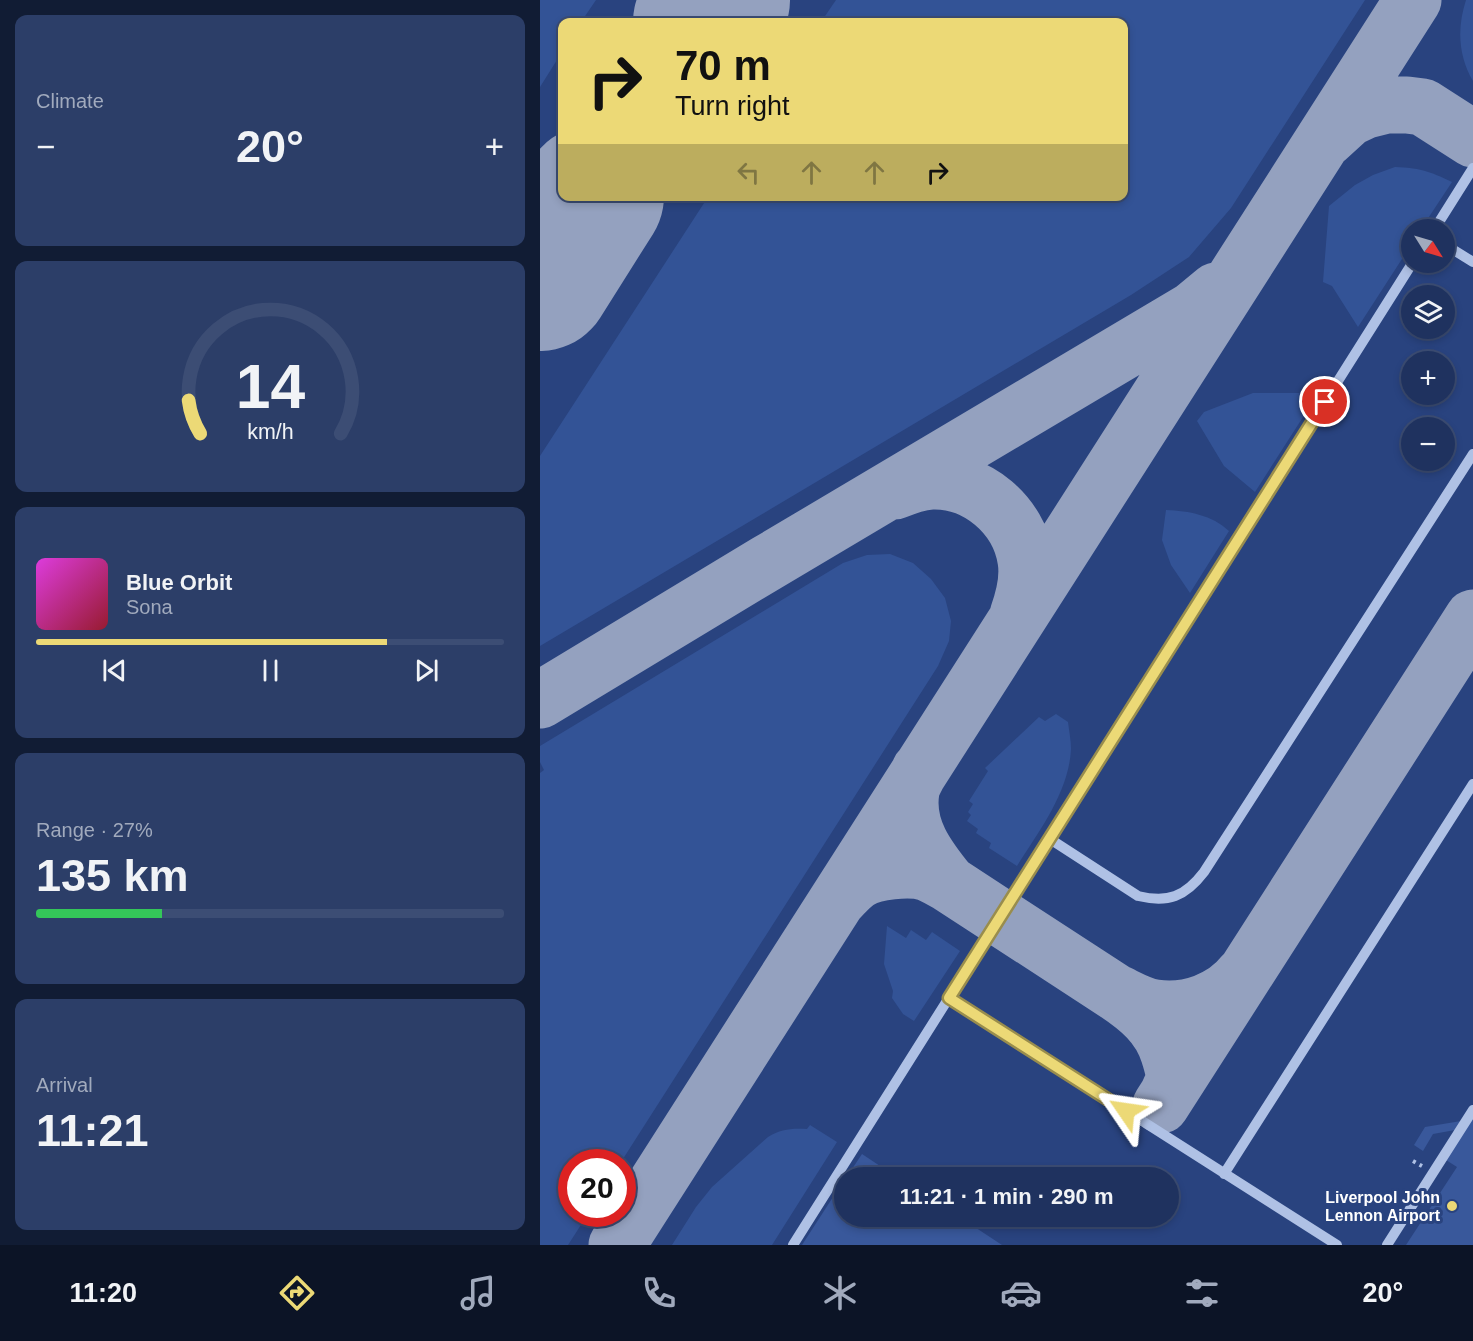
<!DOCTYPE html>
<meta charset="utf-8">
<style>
:root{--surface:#1f325f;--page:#2c3e68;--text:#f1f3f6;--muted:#a1aabd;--line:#3c4d74;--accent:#ecd976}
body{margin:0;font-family:Arial,sans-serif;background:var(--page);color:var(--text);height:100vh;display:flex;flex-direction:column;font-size:22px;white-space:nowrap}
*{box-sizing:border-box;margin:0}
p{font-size:20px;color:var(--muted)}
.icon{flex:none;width:33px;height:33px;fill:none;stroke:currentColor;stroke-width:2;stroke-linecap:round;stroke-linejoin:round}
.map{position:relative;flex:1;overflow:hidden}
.panel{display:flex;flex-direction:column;gap:15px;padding:15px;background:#111c34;width:540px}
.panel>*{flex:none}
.banner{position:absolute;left:18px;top:18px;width:570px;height:183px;border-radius:12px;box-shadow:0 3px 9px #0003,0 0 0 2px var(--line);background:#ecd976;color:#111;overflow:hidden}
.needle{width:39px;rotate:127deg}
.fabs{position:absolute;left:861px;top:219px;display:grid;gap:12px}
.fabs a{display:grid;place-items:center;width:54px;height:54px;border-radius:50%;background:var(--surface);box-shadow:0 3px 9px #0003,0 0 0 2px var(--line);font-size:30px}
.speed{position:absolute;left:18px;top:1149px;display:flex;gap:12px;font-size:30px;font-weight:700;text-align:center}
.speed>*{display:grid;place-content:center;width:78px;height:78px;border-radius:50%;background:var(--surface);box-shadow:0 3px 9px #0003,0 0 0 2px var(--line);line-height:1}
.speed .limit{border:9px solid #d22;background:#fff;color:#111}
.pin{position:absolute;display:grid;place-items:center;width:51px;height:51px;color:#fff;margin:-26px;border:3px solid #fff;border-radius:50%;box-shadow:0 2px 6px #0007}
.me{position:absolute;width:66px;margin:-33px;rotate:302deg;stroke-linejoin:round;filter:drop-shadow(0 0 4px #0008)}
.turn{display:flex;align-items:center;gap:21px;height:126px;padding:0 18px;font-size:27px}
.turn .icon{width:78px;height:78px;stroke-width:2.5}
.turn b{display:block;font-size:42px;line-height:51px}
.lanes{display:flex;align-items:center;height:57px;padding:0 18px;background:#0003;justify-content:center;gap:30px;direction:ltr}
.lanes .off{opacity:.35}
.big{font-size:45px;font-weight:600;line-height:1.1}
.panel .tile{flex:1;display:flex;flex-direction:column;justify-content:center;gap:9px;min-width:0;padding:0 21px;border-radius:12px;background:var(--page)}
.panel .dial{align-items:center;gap:0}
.dial svg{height:156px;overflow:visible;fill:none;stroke:var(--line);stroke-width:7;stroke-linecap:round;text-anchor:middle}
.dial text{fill:var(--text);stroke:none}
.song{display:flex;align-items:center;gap:18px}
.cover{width:72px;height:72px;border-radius:9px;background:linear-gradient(135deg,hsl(300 70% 55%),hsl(350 70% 35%))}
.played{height:6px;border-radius:3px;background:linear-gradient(90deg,var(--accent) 75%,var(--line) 75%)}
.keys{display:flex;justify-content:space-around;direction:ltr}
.heat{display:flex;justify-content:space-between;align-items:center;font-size:33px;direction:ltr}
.charge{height:9px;border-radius:4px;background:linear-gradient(90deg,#34c759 27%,var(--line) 0)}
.trip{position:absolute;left:294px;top:1167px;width:345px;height:60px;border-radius:30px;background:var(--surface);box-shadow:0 3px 9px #0003,0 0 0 2px var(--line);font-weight:600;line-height:60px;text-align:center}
.tabs{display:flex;height:96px;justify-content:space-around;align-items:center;background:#0c1426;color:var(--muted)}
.tabs .icon{width:42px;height:42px}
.tabs .active{color:var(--accent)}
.tabs b{font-size:27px;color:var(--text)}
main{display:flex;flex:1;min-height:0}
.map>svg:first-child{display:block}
</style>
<main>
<section class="panel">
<div class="tile"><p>Climate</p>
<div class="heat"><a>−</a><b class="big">20°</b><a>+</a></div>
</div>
<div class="tile dial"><svg viewBox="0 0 100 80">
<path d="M14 69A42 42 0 1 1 86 69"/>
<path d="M14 69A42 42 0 0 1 8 52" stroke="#ecd976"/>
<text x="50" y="56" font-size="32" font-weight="700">14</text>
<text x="50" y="72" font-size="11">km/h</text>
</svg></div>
<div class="tile">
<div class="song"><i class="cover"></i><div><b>Blue Orbit</b><p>Sona</p></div></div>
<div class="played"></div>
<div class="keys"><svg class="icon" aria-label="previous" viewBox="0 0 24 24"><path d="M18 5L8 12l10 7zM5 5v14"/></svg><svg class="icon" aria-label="pause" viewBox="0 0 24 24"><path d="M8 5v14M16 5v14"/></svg><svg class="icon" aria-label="next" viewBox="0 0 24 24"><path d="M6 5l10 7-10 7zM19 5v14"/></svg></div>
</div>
<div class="tile"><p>Range · 27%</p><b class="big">135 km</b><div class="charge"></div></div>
<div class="tile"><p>Arrival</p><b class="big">11:21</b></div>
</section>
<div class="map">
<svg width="933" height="1245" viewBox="0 0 933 1245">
<rect width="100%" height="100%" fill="#29437f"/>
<path fill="#335396" d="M 0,0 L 56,0 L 41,22 L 22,22 L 22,52 L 0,87 Z
M 296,0 L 825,0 L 691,208 L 649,257 L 591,295 L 0,646 L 0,456 L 168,197 L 584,196 L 584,22 L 281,22 Z
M 926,0 L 933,0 L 933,81 C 918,55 917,28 926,0 Z
M 855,167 C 880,168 889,171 912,182 L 881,229 L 872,230 L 871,245 L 818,327 L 792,286 L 783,282 L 789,206 L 815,185 L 833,175 Z
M 713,393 L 759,393 L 772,403 L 715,492 L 684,466 L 657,421 L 664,412 Z
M 626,510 C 649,511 672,515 689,531 L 650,593 L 631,565 L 622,540 Z
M 350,554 L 373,563 L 391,579 L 405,598 L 411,621 L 409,641 L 398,666 L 81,1162 L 32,1162 L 32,1214 L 48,1214 L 28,1245 L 0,1245 L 0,773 L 4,770 L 0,762 L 0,746 L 303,563 L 327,555 Z
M 516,714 L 528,722 C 529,731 531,740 531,749 C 529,792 499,831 477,866 L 449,848 L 451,843 L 436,833 L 438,829 L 427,821 L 431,815 L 428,812 L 433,804 L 429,801 L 448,771 L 445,768 L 499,717 L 505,721 Z
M 347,926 L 366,938 L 371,930 L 386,940 L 392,932 L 420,951 L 374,1021 L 363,1014 L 352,998 L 353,991 L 344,964 Z
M 270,1125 L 297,1142 L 232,1245 L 132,1245 L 156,1207 L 172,1187 L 228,1137 C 241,1129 252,1128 267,1129 Z"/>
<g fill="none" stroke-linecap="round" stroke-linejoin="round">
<path stroke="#94a1bf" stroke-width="57" d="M 786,139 L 809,118 L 826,110 L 846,105 L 867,105 L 883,107 L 933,139
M 355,491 C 367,486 378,482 391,481 C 437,479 479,515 486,560 C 489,578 484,598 478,615
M 0,700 L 227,563 L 653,310 L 676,291
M 409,884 L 575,992
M 297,901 C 304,894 310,886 318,881 C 333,871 370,867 388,873 C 395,876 402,880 409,884 C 387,857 365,828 371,791 C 372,784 377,777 380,770
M 628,1094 C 630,1089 634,1082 634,1077 C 634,1069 631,1061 629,1054 C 620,1025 599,1008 575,992 C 588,998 601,1006 615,1008 C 647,1013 684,1000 704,974
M 621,1105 L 933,618
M 77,1245 L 873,0"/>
<path stroke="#94a1bf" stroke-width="142" d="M 164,22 L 179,0
M 0,280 L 53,196"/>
</g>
<path fill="#39589b" d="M 933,1119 L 933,1245 L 866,1245 L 917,1167 L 906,1160 L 926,1128 L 893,1134 L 883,1151 L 874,1145 L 885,1127 Z
M 322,1154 L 358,1178 L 306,1178 Z
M 304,1180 L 304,1216 L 418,1216 L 462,1245 L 262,1245 Z"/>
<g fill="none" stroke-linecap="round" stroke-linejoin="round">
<path stroke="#afc1e5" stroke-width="4" stroke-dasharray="3 4.5" stroke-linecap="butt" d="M 873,1161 L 882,1166"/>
<path stroke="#afc1e5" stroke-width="10" d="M 894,230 L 933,168
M 904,244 L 933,262
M 510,839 L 598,896 C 628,903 645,897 664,872 L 933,454
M 409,998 L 797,1245
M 684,1174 L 933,784
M 253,1245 L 873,262
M 847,1245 L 933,1110"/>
</g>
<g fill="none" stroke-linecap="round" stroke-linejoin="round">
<g stroke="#998d4d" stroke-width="15">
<path id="route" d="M 586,1111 L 409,998 L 785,402"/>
</g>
<use href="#route" stroke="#ecd976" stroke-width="10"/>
</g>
<circle fill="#ecd976" stroke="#29437f" stroke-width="2" cx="912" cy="1206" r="6"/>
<g text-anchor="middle" stroke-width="6" stroke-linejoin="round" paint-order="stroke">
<g font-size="16" font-weight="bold" fill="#fff" stroke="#29437f" text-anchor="end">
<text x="900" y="1203">Liverpool John<tspan x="900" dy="18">Lennon Airport</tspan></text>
</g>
</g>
</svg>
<div class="fabs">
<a><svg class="needle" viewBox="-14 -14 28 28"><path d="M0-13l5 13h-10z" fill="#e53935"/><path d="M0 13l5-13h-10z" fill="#a1aabd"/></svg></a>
<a><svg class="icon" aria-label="layers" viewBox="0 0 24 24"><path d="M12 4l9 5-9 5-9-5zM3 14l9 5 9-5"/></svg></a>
<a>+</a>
<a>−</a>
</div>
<div class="speed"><div class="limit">20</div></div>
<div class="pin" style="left:785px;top:402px;background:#d93025"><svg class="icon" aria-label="arrive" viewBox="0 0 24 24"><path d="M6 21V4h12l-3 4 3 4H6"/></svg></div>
<svg class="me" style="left:586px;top:1111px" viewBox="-20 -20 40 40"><path d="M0-17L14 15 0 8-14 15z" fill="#ecd976" stroke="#fff" stroke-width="4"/></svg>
<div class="trip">11:21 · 1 min · 290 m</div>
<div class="banner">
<div class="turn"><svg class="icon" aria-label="right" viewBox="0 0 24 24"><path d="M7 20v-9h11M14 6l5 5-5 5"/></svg><div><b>70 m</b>Turn right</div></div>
<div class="lanes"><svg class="icon off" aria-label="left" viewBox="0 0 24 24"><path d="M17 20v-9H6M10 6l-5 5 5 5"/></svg><svg class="icon off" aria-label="ahead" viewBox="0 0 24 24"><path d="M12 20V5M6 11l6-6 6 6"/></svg><svg class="icon off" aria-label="ahead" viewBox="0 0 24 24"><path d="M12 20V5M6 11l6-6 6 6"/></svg><svg class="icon" aria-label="right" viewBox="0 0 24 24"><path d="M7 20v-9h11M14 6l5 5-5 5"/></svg></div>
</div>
</div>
</main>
<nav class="tabs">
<b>11:20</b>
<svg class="icon active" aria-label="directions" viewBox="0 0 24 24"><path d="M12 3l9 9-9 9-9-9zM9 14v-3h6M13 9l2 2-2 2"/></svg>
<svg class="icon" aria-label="music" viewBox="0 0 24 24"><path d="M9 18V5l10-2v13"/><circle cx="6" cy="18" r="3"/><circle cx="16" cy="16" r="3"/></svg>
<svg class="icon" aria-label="phone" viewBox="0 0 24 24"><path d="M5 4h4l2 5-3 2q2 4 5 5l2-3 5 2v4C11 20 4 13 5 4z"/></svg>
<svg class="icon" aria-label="climate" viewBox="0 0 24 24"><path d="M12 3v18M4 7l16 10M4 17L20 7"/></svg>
<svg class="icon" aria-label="car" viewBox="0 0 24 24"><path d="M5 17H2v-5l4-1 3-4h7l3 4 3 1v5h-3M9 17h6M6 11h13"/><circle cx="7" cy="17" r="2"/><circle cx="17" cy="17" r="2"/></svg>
<svg class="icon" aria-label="filters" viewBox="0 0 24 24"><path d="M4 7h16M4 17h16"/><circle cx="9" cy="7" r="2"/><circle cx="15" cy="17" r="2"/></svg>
<b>20°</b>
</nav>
